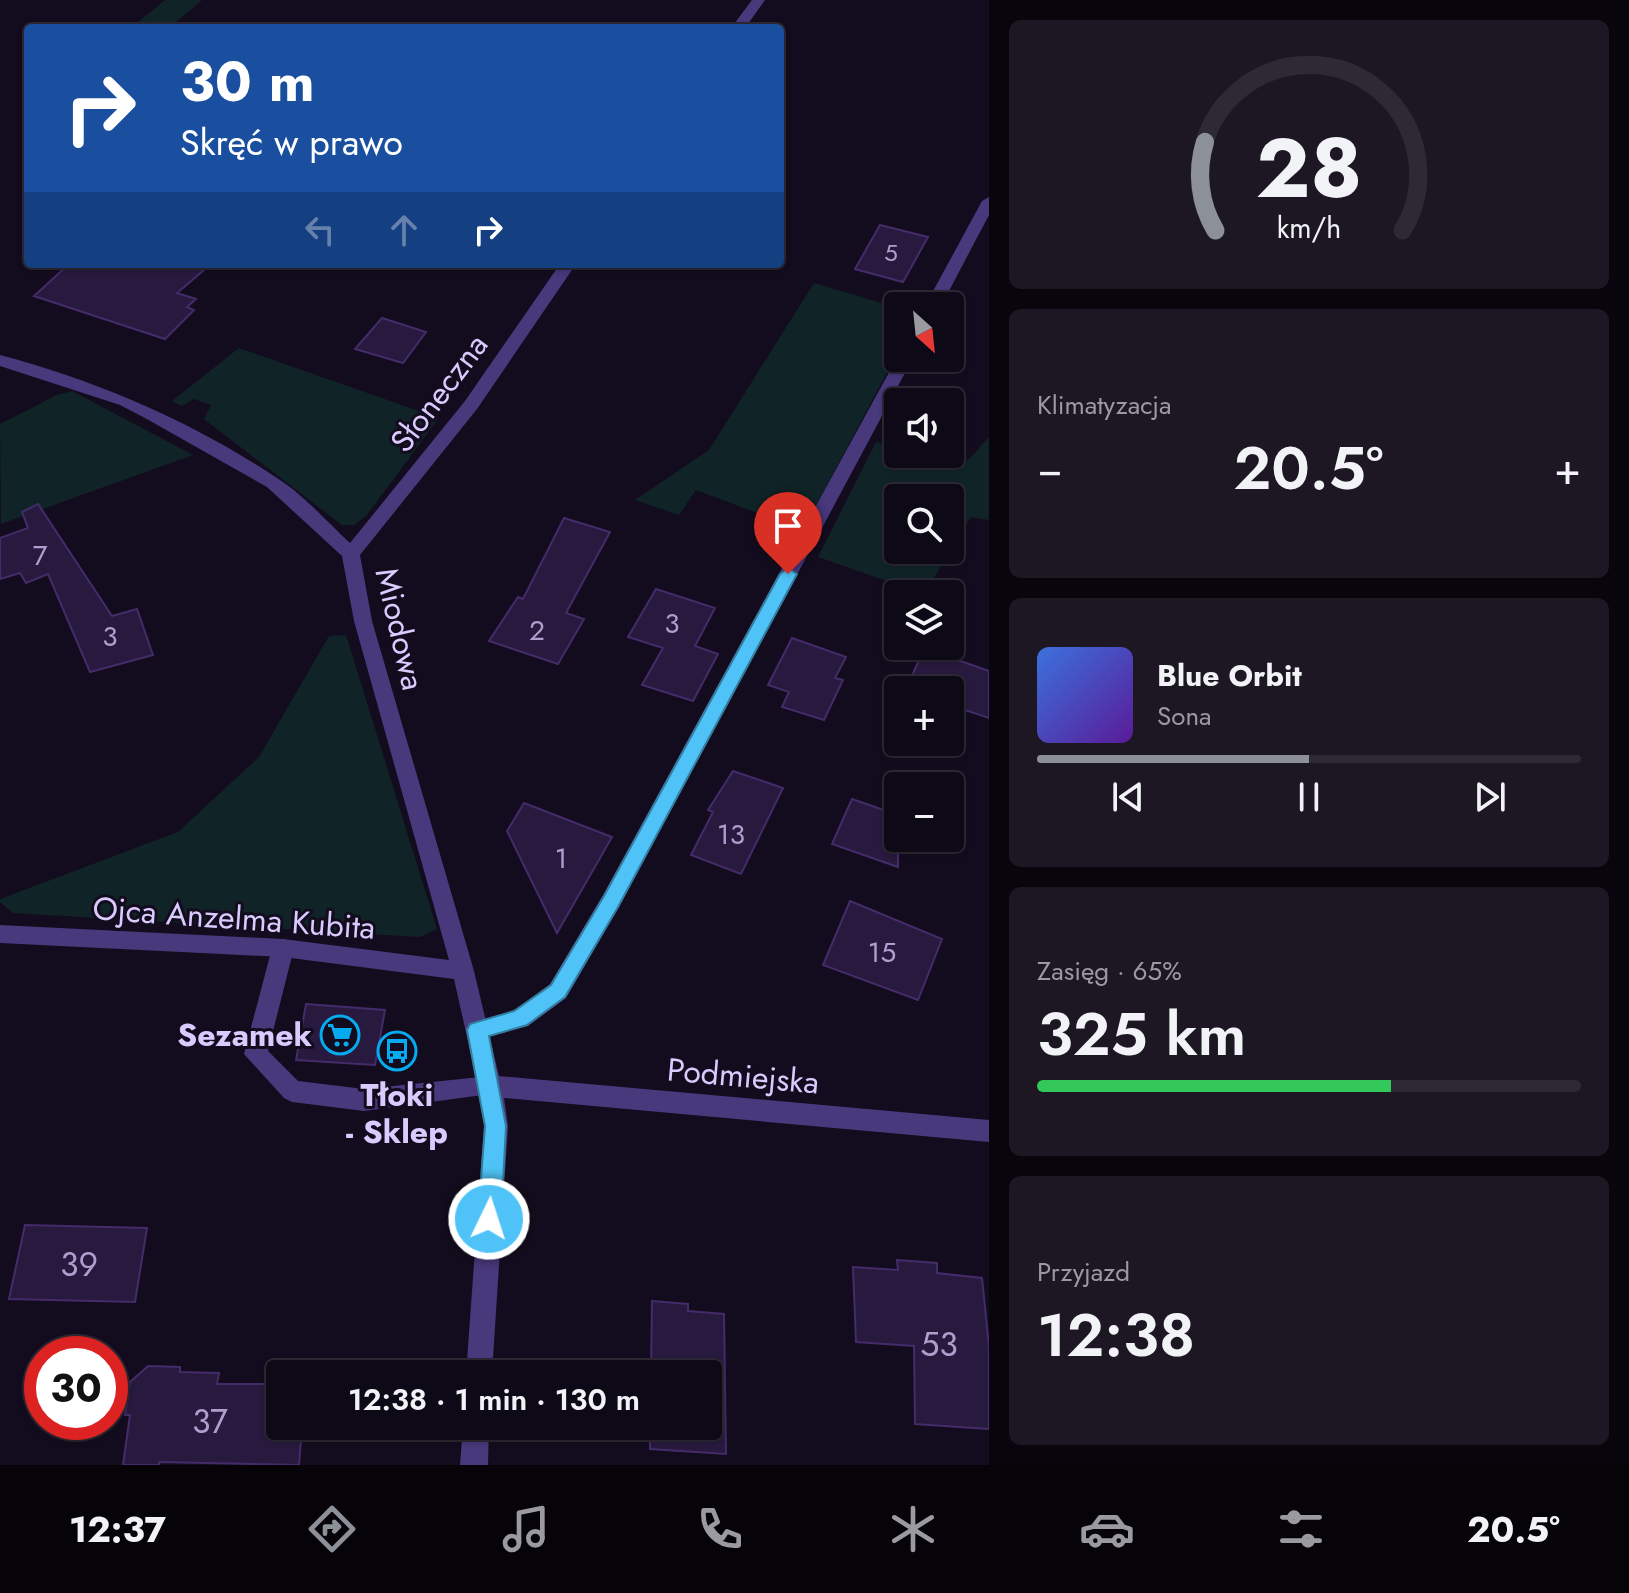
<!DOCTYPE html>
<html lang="pl">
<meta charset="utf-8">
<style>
:root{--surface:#0e0916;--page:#1c1723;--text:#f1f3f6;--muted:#9b9aa1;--line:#2e2a35;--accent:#8c9099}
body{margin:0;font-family:Jost,sans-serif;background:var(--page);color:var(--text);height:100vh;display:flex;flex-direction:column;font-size:30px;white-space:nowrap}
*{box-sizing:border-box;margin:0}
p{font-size:26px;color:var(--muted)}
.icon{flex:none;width:44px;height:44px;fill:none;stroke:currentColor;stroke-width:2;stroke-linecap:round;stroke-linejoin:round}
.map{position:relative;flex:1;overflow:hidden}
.drawer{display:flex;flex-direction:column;gap:20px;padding:20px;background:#08050c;width:640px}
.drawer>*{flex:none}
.top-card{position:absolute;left:24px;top:24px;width:760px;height:244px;border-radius:8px;box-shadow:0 2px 6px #0004,0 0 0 2px var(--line);background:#1a4fa0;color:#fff;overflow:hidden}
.needle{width:52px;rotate:153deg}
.tools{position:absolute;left:884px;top:292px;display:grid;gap:16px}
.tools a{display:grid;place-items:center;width:80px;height:80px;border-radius:8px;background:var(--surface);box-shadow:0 2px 6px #0004,0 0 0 2px var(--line);font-size:40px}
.speed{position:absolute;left:24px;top:1336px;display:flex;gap:16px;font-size:40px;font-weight:700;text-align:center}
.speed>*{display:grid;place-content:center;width:104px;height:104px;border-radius:50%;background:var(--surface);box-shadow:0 2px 6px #0004,0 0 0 2px var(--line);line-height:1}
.speed .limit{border:12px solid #d22;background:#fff;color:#111}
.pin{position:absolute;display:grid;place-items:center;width:68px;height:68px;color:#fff;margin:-82px -34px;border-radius:50% 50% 50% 0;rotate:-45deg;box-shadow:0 0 8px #0007}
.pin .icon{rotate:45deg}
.me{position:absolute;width:88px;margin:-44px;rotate:4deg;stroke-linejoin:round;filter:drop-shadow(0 0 6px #0008)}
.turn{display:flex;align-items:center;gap:28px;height:168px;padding:0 24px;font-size:36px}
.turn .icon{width:104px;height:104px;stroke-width:2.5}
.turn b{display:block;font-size:56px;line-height:68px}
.lanes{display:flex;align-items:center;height:76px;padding:0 24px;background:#0003;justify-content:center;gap:40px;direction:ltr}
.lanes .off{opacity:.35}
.big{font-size:60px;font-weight:600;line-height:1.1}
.drawer .tile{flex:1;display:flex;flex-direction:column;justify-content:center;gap:12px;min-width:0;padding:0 28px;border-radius:12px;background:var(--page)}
.drawer .dial{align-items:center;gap:0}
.dial svg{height:208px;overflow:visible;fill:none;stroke:var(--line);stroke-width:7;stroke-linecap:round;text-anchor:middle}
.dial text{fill:var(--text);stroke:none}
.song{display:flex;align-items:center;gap:24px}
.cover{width:96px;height:96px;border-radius:12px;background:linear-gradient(135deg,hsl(220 70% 55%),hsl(270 70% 35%))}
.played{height:8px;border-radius:4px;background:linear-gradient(90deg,var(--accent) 50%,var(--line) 50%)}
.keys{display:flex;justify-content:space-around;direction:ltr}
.heat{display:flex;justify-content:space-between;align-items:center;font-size:44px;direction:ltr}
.charge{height:12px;border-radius:6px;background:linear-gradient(90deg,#34c759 65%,var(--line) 0)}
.trip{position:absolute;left:266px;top:1360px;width:456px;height:80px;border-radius:8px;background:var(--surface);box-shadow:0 2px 6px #0004,0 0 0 2px var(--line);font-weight:600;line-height:80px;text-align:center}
.tab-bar{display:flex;height:128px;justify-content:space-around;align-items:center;background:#060409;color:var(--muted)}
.tab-bar .icon{width:56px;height:56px}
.tab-bar .selected{color:var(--accent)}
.tab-bar b{font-size:36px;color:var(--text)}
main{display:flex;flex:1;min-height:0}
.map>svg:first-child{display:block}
</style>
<main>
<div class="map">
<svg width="989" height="1465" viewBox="0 0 989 1465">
<rect width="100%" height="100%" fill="#130c1e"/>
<path fill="#102427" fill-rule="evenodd" d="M 165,0 L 202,0 L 169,28 L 131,28 Z
M 814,283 L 898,308 L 898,352 L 803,530 L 696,490 L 679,515 L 635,500 L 709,450 Z
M 239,348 L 439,418 L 366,516 L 354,525 L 342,525 L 204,419 L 211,405 L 194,399 L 182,406 L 172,401 Z
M 72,391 L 193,455 L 1,524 L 0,424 L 57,395 Z
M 989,437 L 989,520 L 971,517 L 924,594 L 818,557 L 876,442 L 898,448 L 898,454 C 915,454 954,467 967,460 C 975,455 982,444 989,437 ZM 898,498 L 950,498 L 950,550 L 898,550 Z
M 346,635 L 437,929 L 420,937 L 13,913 L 0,902 L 0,899 L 178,832 L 259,757 L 329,636 Z"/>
<path fill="#28193e" stroke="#442b69" stroke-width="2" d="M 880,225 L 928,237 L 903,282 L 855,269 Z
M 69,264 L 211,264 L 177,293 L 196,299 L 187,307 L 194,310 L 165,339 L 34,296 Z
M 382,318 L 426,332 L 403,363 L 355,349 Z
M 38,504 L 112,616 L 137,609 L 153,655 L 90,672 L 48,574 L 26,583 L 20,573 L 0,579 L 0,538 L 28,528 L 22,512 Z
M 564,518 L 610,532 L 566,613 L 584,619 L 558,664 L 489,641 L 518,597 L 523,599 Z
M 656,589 L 715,608 L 695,646 L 718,654 L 693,701 L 642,685 L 663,648 L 628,637 Z
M 792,638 L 846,657 L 835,678 L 843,680 L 824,720 L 782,707 L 789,692 L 768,685 Z
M 924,648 L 989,671 L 989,718 L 950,705 L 950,690 L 906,690 Z
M 733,771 L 783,788 L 741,874 L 691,855 L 713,812 L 708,810 Z
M 852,799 L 898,815 L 898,867 L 832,844 Z
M 524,803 L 612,837 L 557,933 L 507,831 Z
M 850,901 L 942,939 L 918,1000 L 823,965 Z
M 306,1004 L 385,1010 L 375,1065 L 296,1060 Z
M 25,1225 L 147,1228 L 135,1302 L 9,1299 Z
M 897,1260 L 937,1263 L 937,1273 L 982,1278 L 989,1347 L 989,1429 L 915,1424 L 914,1346 L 856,1342 L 853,1267 L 898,1270 Z
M 652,1301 L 688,1304 L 688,1311 L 724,1314 L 726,1454 L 650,1449 L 650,1426 L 708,1426 L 708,1374 L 651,1374 Z
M 148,1366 L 180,1367 L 180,1372 L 219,1373 L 217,1384 L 280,1384 L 280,1426 L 302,1426 L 299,1465 L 159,1462 L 159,1465 L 123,1465 L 130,1415 L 125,1415 L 130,1382 Z"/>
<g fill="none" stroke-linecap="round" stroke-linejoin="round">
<path fill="#48387c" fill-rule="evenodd" d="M 989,197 L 989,215 L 941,306 L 925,306 L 982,201 Z
M 898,356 L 913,358 L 619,907 L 566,998 L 528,1026 L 477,1040 L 469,1037 L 466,1030 L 469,1023 L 514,1011 L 550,984 L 603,895 Z
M 283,939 L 291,941 L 294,948 L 268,1051 L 298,1081 L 364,1089 L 490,1076 L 498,1079 L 502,1086 L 498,1093 L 364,1111 L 292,1102 L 284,1098 L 244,1054 L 272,948 L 275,941 Z"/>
<path fill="#48387c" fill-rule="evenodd" d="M 752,0 L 765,0 L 745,28 L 731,28 Z
M 560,264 L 576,264 L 477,409 L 360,555 L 372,621 L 474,971 L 499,1076 L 989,1120 L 989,1142 L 504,1098 L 508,1126 L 492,1374 L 466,1374 L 484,1126 L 478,1086 L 454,979 L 283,957 L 0,943 L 0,925 L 283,939 L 449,960 L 354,621 L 342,556 L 267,487 L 145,418 L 120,405 L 0,366 L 0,355 C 98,381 193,422 277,478 C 304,495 327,522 350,543 L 465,401 Z
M 463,1426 L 489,1426 L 488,1465 L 460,1465 Z"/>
</g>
<path fill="#4fc3f7" stroke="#337fa1" stroke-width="2" d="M 788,568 L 797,574 L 618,907 L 565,997 L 527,1025 L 489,1036 L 506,1126 L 501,1219 L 497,1227 L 489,1230 L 481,1227 L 478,1219 L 485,1126 L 467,1030 L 470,1024 L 514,1011 L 551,985 L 604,896 L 780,574 Z"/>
<defs>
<g id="supermarket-ring" transform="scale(2)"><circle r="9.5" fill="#130c1e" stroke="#06aaee" stroke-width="1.5"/><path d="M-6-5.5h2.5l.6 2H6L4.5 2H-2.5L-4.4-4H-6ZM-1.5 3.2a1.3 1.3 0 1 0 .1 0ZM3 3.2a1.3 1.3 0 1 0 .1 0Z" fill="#06aaee"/></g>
<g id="bus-ring" transform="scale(2)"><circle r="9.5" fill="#130c1e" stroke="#06aaee" stroke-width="1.5"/><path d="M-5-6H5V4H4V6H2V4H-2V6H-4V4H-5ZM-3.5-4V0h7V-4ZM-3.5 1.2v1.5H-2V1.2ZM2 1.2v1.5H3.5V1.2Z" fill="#06aaee"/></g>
</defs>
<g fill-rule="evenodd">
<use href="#supermarket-ring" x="340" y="1035"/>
<use href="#bus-ring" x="397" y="1051"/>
</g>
<g text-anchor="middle" stroke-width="6" stroke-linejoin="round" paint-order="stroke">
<g font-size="24" fill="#ae9ece">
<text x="891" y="261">5</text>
</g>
<g font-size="28" fill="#ae9ece">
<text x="40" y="565">7</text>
<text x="672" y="633">3</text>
<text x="537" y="640">2</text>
<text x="110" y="646">3</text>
<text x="731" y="844">13</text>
<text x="561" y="868">1</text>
<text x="882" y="962">15</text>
</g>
<g font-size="32" fill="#dacafe" stroke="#130c1e">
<text transform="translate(439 393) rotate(-53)" y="11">Słoneczna</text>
<text transform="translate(400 629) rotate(77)" y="11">Miodowa</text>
<text transform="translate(234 918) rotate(4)" y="11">Ojca Anzelma Kubita</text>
<text transform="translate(743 1076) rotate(5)" y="11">Podmiejska</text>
</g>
<g font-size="32" font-weight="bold" fill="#dacafe" stroke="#130c1e" text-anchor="end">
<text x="312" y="1046">Sezamek</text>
<text x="397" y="1106" text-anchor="middle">Tłoki<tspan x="397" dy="37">- Sklep</tspan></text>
</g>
<g font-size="34" fill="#ae9ece">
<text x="79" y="1276">39</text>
<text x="939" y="1356">53</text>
<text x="210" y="1433">37</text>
</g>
</g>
</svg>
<div class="tools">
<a><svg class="needle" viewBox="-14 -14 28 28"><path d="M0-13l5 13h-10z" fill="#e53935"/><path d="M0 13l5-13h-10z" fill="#9b9aa1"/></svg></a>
<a><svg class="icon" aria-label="sound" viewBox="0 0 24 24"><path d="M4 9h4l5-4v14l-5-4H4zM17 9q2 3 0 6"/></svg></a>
<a><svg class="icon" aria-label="search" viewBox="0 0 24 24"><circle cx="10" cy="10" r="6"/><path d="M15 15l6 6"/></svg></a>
<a><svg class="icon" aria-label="layers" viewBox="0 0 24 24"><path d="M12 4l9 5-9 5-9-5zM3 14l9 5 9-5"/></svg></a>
<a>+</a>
<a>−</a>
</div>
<div class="speed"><div class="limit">30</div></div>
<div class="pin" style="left:788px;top:574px;background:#d93025"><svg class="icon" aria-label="arrive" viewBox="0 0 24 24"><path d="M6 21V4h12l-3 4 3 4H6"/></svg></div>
<svg class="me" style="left:489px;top:1219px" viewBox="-20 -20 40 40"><circle r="17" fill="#4fc3f7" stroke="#fff" stroke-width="3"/><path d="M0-11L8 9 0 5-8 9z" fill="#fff"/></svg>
<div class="trip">12:38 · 1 min · 130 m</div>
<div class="top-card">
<div class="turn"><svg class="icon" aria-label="right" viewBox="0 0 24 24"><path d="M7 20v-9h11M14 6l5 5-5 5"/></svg><div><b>30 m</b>Skręć w prawo</div></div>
<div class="lanes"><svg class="icon off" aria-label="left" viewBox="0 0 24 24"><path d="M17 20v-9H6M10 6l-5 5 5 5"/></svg><svg class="icon off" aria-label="ahead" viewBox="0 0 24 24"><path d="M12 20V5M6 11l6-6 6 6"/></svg><svg class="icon" aria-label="right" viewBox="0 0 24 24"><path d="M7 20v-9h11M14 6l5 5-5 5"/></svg></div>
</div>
</div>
<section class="drawer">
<div class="tile dial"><svg viewBox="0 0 100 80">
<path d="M14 69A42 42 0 1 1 86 69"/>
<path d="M14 69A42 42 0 0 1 10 35" stroke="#8c9099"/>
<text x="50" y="56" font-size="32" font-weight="700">28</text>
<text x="50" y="72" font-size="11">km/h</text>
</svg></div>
<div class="tile"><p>Klimatyzacja</p>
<div class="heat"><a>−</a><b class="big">20.5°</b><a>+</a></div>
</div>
<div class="tile">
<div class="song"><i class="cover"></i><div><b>Blue Orbit</b><p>Sona</p></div></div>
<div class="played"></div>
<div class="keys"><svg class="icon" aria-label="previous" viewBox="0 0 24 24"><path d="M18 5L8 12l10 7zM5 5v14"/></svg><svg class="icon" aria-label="pause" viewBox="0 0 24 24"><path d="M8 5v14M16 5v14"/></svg><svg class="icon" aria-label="next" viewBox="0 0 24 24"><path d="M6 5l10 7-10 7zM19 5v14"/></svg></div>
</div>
<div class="tile"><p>Zasięg · 65%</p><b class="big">325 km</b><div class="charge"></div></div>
<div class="tile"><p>Przyjazd</p><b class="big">12:38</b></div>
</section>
</main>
<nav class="tab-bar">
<b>12:37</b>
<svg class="icon selected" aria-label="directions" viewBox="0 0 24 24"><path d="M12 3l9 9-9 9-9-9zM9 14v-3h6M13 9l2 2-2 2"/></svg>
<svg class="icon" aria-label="music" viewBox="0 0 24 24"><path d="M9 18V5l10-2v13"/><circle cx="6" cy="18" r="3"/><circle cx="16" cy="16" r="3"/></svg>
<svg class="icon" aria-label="phone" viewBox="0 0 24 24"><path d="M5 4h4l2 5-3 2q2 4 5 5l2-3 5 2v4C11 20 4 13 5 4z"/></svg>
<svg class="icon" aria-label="climate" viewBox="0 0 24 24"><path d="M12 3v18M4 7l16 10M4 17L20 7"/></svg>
<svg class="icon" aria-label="car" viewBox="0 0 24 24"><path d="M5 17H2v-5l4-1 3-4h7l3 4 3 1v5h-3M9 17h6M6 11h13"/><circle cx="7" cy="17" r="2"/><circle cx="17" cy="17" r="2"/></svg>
<svg class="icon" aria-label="filters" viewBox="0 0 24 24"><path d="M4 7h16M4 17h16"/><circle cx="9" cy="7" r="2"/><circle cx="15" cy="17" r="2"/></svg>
<b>20.5°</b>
</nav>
